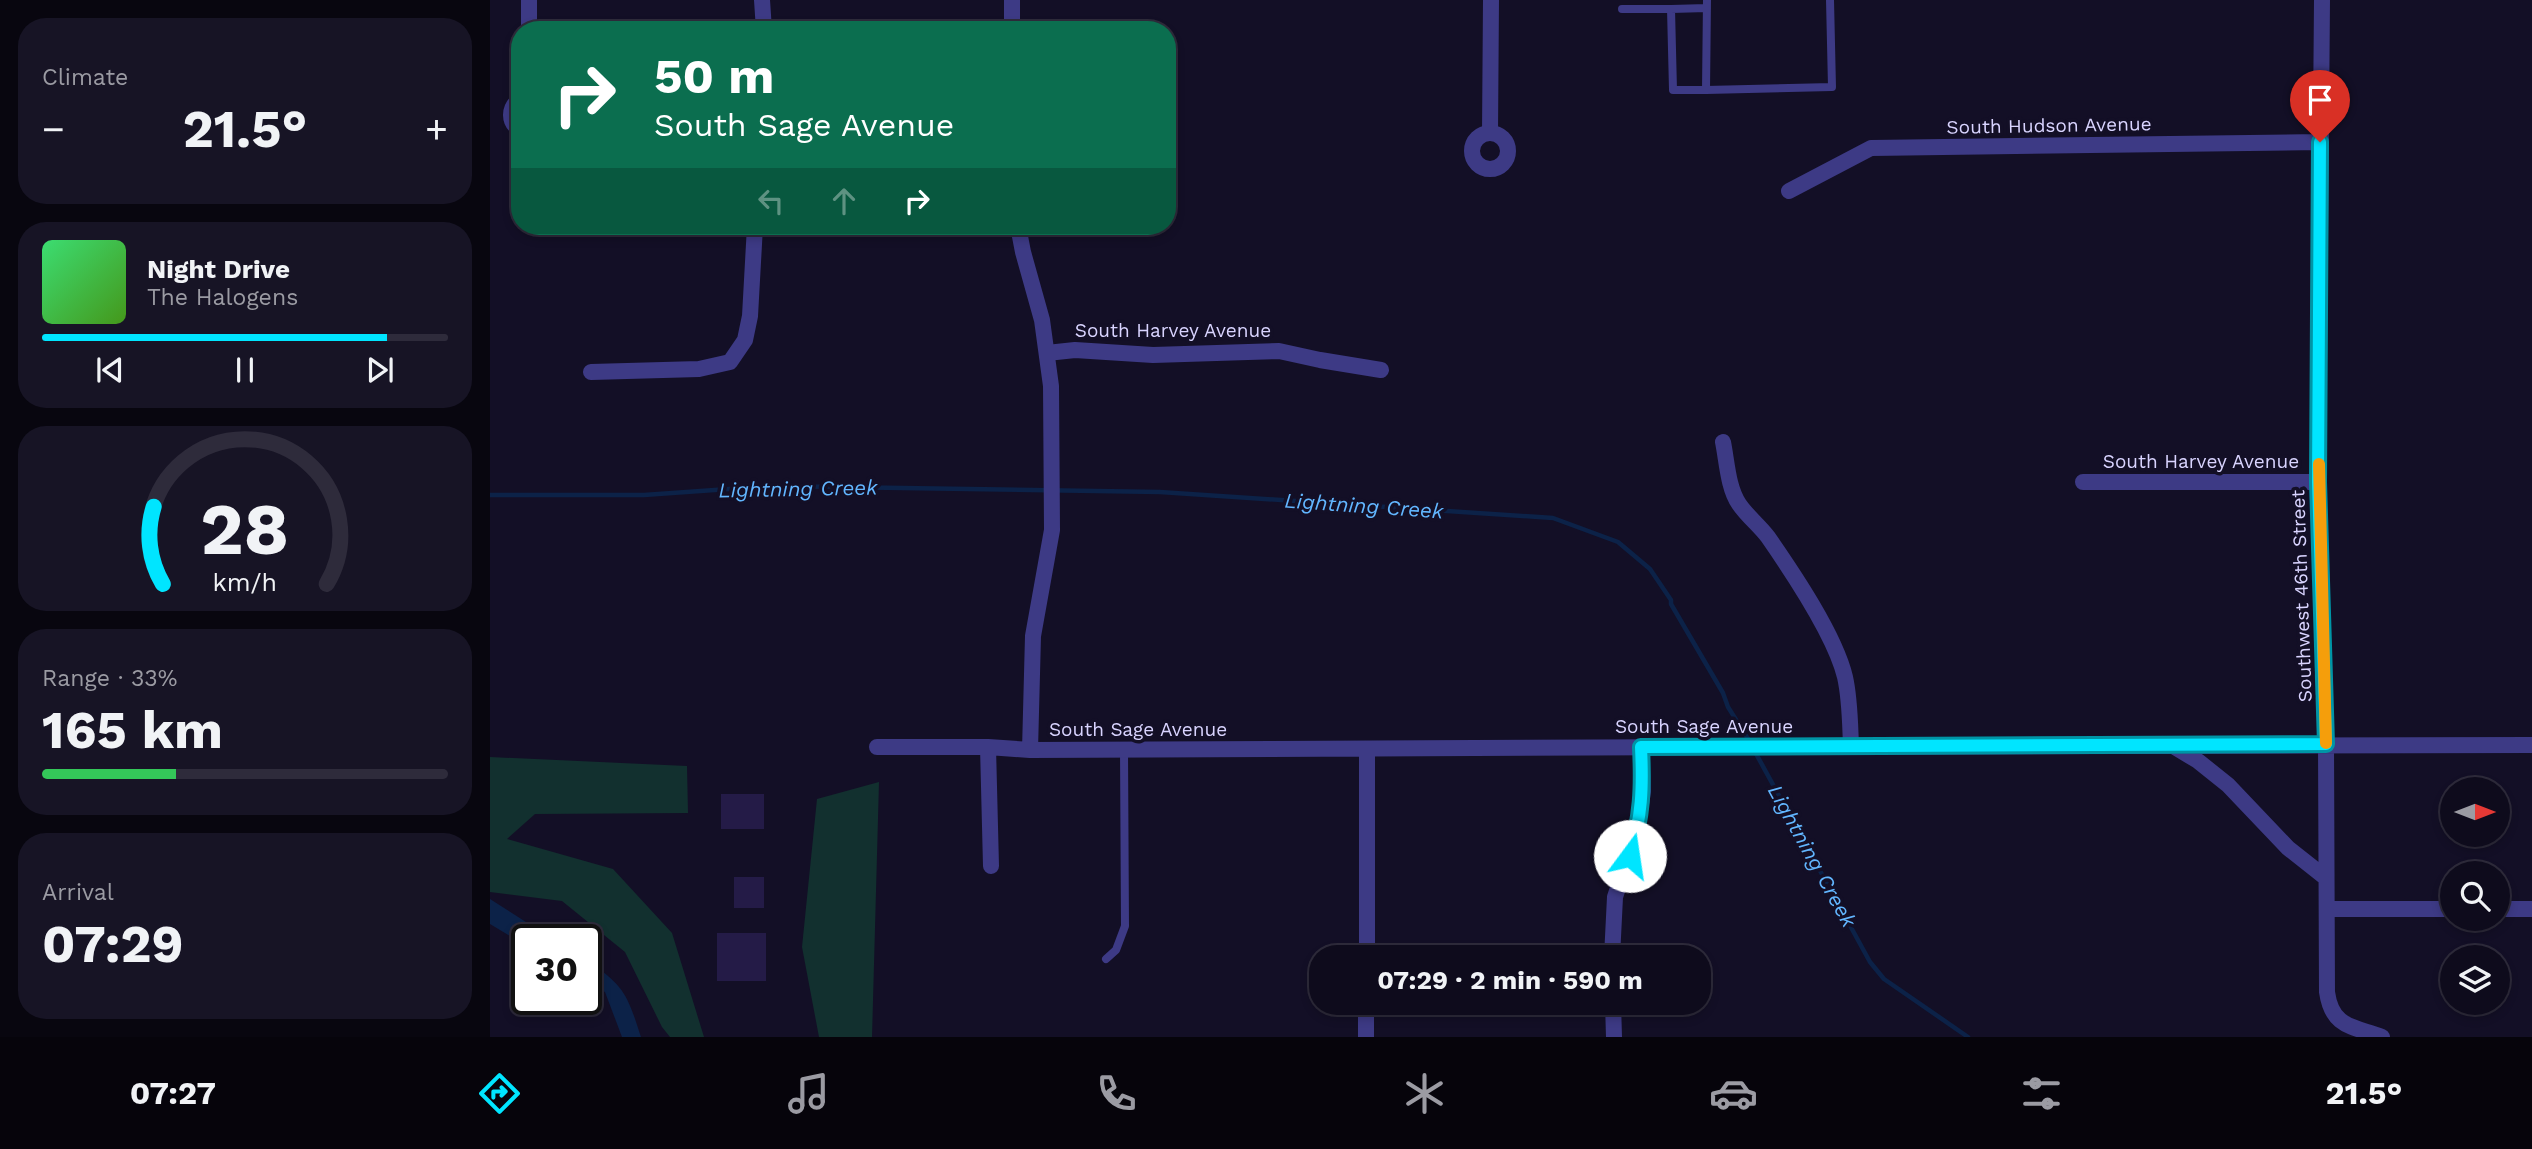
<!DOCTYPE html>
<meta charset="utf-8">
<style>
:root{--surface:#0e0b1c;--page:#171425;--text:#f1f3f6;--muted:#9b9ba3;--line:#2e2b3b;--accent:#00e5ff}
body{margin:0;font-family:"Work Sans",sans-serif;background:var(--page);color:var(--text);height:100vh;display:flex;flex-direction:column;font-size:26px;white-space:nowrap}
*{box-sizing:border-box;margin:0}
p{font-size:23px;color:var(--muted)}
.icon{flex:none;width:38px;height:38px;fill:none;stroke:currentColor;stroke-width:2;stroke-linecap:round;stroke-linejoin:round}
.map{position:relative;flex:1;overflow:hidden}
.side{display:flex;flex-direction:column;gap:18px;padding:18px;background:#08060f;width:490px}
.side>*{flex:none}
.hud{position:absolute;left:21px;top:21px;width:665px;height:214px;border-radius:28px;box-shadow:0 4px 10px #0003,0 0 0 2px var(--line);background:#0b6e4f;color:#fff;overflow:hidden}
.needle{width:46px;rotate:90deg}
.fabs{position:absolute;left:1950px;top:777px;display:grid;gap:14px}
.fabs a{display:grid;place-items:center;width:70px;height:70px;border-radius:50%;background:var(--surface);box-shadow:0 4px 10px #0003,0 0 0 2px var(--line);font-size:35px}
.speed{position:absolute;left:21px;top:924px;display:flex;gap:14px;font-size:35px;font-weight:700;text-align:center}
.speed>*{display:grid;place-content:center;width:91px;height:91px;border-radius:50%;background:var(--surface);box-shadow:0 4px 10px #0003,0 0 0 2px var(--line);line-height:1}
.speed .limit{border:4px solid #111;border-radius:10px;background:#fff;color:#111}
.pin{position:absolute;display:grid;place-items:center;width:60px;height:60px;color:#fff;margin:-72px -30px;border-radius:50% 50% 50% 0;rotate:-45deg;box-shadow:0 0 7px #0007}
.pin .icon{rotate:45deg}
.me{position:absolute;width:77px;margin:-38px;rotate:14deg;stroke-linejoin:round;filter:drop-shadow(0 0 5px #0008)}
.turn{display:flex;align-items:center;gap:24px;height:147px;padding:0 28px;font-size:32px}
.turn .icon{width:91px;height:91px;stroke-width:2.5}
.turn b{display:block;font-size:49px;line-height:60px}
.lanes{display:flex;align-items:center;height:66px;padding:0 28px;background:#0003;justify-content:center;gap:35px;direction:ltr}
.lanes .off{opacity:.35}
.big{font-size:52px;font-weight:700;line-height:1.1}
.side .widget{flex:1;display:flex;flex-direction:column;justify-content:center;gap:10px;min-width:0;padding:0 24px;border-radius:28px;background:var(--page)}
.side .dial{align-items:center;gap:0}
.dial svg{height:182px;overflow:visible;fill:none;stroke:var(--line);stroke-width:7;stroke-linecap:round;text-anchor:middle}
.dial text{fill:var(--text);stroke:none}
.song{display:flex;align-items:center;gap:21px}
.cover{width:84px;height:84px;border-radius:10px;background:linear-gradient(135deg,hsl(140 70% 55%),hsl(100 70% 35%))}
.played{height:7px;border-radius:4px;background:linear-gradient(90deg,var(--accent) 85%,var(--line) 85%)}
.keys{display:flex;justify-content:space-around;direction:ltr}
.heat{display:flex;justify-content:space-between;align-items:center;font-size:38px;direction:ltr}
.charge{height:10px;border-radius:5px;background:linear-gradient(90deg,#34c759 33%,var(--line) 0)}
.trip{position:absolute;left:819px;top:945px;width:402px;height:70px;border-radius:28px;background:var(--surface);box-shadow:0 4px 10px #0003,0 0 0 2px var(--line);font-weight:700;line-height:70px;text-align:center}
.tabs{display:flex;height:112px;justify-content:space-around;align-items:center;background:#06040b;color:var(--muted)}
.tabs .icon{width:49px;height:49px}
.tabs .on{color:var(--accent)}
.tabs b{font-size:32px;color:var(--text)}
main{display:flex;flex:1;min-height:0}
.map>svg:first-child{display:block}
</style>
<main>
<section class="side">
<div class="widget"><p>Climate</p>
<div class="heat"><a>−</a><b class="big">21.5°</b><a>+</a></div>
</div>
<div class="widget">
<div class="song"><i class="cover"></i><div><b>Night Drive</b><p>The Halogens</p></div></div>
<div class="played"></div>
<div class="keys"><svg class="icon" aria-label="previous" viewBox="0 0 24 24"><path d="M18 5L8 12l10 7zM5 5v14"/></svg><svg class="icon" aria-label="pause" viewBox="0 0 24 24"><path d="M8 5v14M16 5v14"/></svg><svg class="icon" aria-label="next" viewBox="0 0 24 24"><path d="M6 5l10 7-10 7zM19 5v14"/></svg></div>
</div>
<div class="widget dial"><svg viewBox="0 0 100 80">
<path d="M14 69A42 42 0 1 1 86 69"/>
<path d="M14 69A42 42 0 0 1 10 35" stroke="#00e5ff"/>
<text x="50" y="56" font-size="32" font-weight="700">28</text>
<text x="50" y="72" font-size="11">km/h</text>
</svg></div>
<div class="widget"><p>Range · 33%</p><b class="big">165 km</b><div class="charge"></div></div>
<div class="widget"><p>Arrival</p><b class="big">07:29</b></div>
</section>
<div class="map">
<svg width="2042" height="1037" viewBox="0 0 2042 1037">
<rect width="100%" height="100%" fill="#130f26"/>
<path fill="#12302f" d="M 0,757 L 197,766 L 198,813 L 45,814 L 17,839 L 123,869 L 182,933 L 214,1037 L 180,1037 L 172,1027 L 135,952 L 72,901 L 0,892 Z
M 389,782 L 382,1037 L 329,1037 L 312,947 L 327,799 Z"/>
<path fill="#0c2248" d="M 0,899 L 64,940 L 37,940 L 37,946 L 0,924 Z
M 96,960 C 135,986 137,994 151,1037 L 132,1037 L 115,992 L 96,981 Z"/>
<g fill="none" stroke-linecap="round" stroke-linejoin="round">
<path stroke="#0c2248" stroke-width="4.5" d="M 0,495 L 154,495 L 281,486 L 670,492 L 1063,518 L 1128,542 L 1160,569 L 1181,600 L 1181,604 L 1233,693 L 1238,707 L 1260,742
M 1264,750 L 1380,962 L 1394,979 L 1478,1037"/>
</g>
<path fill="#241b47" d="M 231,794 L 274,794 L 274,829 L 231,829 Z
M 244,877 L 274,877 L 274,908 L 244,908 Z
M 227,933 L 276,933 L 276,981 L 227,981 Z"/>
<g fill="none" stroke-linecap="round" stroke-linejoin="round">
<path stroke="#3d3a85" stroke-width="8" d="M 1217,0 L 1216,90 L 1342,87 L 1340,0
M 1132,9 L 1181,9
M 1216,90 L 1183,90 L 1181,9 L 1217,8
M 616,959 L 626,950 L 635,926 L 634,750"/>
<path stroke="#3d3a85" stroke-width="16" d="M 272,0 L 274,30
M 1832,0 L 1828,482 L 1836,744 L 1837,992 C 1842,1028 1863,1026 1892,1037
M 39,30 L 39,0
M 522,30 L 522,0
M 30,99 C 18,108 18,122 30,130
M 1000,133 L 1001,0
M982 151a18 18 0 1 1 36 0a18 18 0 1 1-36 0Z
M 1299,191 L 1381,148 L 1830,142
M 528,226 L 533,252 L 552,320 L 561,386 L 562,530 L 543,636 L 540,750
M 557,353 L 585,350 L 663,355 L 789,351 L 830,360 L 891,370
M 101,372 L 209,369 L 240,362 L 255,340 L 260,316 L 265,226
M 1233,442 C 1237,462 1238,488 1249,504 C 1257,516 1269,525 1278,537 C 1303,573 1345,635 1355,677 C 1360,699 1360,723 1361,746
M 1593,482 L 1828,482
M 1683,746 L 1708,761 L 1738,785 L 1798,848 L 1836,878
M 387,747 L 498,747 L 540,750 C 1041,751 1541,742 2042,745
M 498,747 L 501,866
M 1837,909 L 1962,909
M 2007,909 L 2042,909
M 877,957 L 877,751
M 1122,957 L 1125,897 L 1147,830 L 1153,791 L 1151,747
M 1123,1003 L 1124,1037
M 876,1037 L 876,1003"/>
</g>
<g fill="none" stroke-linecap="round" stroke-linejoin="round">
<g stroke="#0095a6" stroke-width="18">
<path id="route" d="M 1140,856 C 1152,816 1153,788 1151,747 L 1836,744 L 1828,482 L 1830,142"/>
</g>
<use href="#route" stroke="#00e5ff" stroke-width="12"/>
<path stroke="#f59e0b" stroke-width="12" d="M 1829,464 L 1836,743"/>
</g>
<g text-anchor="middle" stroke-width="7" stroke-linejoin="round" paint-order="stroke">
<g font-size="19" fill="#d9d4ff" stroke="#130f26">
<text transform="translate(1559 125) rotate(-1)" y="7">South Hudson Avenue</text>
<text x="683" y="337">South Harvey Avenue</text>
<text x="1711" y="468">South Harvey Avenue</text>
<text transform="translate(1811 596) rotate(-92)" y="7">Southwest 46th Street</text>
<text x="1214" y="733">South Sage Avenue</text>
<text x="648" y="736">South Sage Avenue</text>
</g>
<g font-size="21" font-style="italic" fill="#62b6ff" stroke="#130f26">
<text transform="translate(308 489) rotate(-1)" y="7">Lightning Creek</text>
<text transform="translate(874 506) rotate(4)" y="7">Lightning Creek</text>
<text transform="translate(1322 856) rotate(61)" y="7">Lightning Creek</text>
</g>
</g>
</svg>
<div class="fabs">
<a><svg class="needle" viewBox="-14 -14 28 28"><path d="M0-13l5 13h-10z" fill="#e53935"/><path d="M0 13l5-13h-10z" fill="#9b9ba3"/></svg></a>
<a><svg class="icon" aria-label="search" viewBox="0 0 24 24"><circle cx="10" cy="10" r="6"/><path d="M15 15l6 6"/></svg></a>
<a><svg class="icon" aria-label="layers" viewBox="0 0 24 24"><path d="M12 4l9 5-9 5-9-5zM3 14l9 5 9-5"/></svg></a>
</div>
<div class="speed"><div class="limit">30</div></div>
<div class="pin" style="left:1830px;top:142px;background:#d93025"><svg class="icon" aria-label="arrive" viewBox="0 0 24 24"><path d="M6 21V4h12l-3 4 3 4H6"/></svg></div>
<svg class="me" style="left:1140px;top:856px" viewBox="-20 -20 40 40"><circle r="19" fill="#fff"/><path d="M0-13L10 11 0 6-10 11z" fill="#00e5ff"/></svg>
<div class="trip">07:29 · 2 min · 590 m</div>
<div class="hud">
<div class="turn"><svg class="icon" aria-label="right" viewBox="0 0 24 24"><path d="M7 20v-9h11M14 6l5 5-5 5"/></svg><div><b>50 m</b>South Sage Avenue</div></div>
<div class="lanes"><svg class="icon off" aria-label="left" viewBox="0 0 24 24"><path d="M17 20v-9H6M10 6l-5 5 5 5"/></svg><svg class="icon off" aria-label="ahead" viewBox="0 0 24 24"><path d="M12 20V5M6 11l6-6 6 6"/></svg><svg class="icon" aria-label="right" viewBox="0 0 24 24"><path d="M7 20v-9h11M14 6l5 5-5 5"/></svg></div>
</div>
</div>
</main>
<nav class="tabs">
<b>07:27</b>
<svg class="icon on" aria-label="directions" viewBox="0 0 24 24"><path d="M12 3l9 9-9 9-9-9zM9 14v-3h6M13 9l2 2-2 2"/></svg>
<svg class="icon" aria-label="music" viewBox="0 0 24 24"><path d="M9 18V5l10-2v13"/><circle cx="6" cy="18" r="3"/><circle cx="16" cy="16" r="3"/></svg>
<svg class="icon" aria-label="phone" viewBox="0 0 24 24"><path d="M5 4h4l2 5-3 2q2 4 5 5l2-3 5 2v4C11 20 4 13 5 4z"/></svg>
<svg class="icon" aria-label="climate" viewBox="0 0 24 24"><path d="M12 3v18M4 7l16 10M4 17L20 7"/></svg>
<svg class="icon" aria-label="car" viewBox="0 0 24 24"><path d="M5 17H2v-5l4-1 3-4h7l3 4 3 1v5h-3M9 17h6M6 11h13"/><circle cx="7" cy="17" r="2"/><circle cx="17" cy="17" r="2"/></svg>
<svg class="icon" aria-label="filters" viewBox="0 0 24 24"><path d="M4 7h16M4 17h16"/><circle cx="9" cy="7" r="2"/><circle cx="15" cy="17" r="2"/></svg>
<b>21.5°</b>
</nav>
